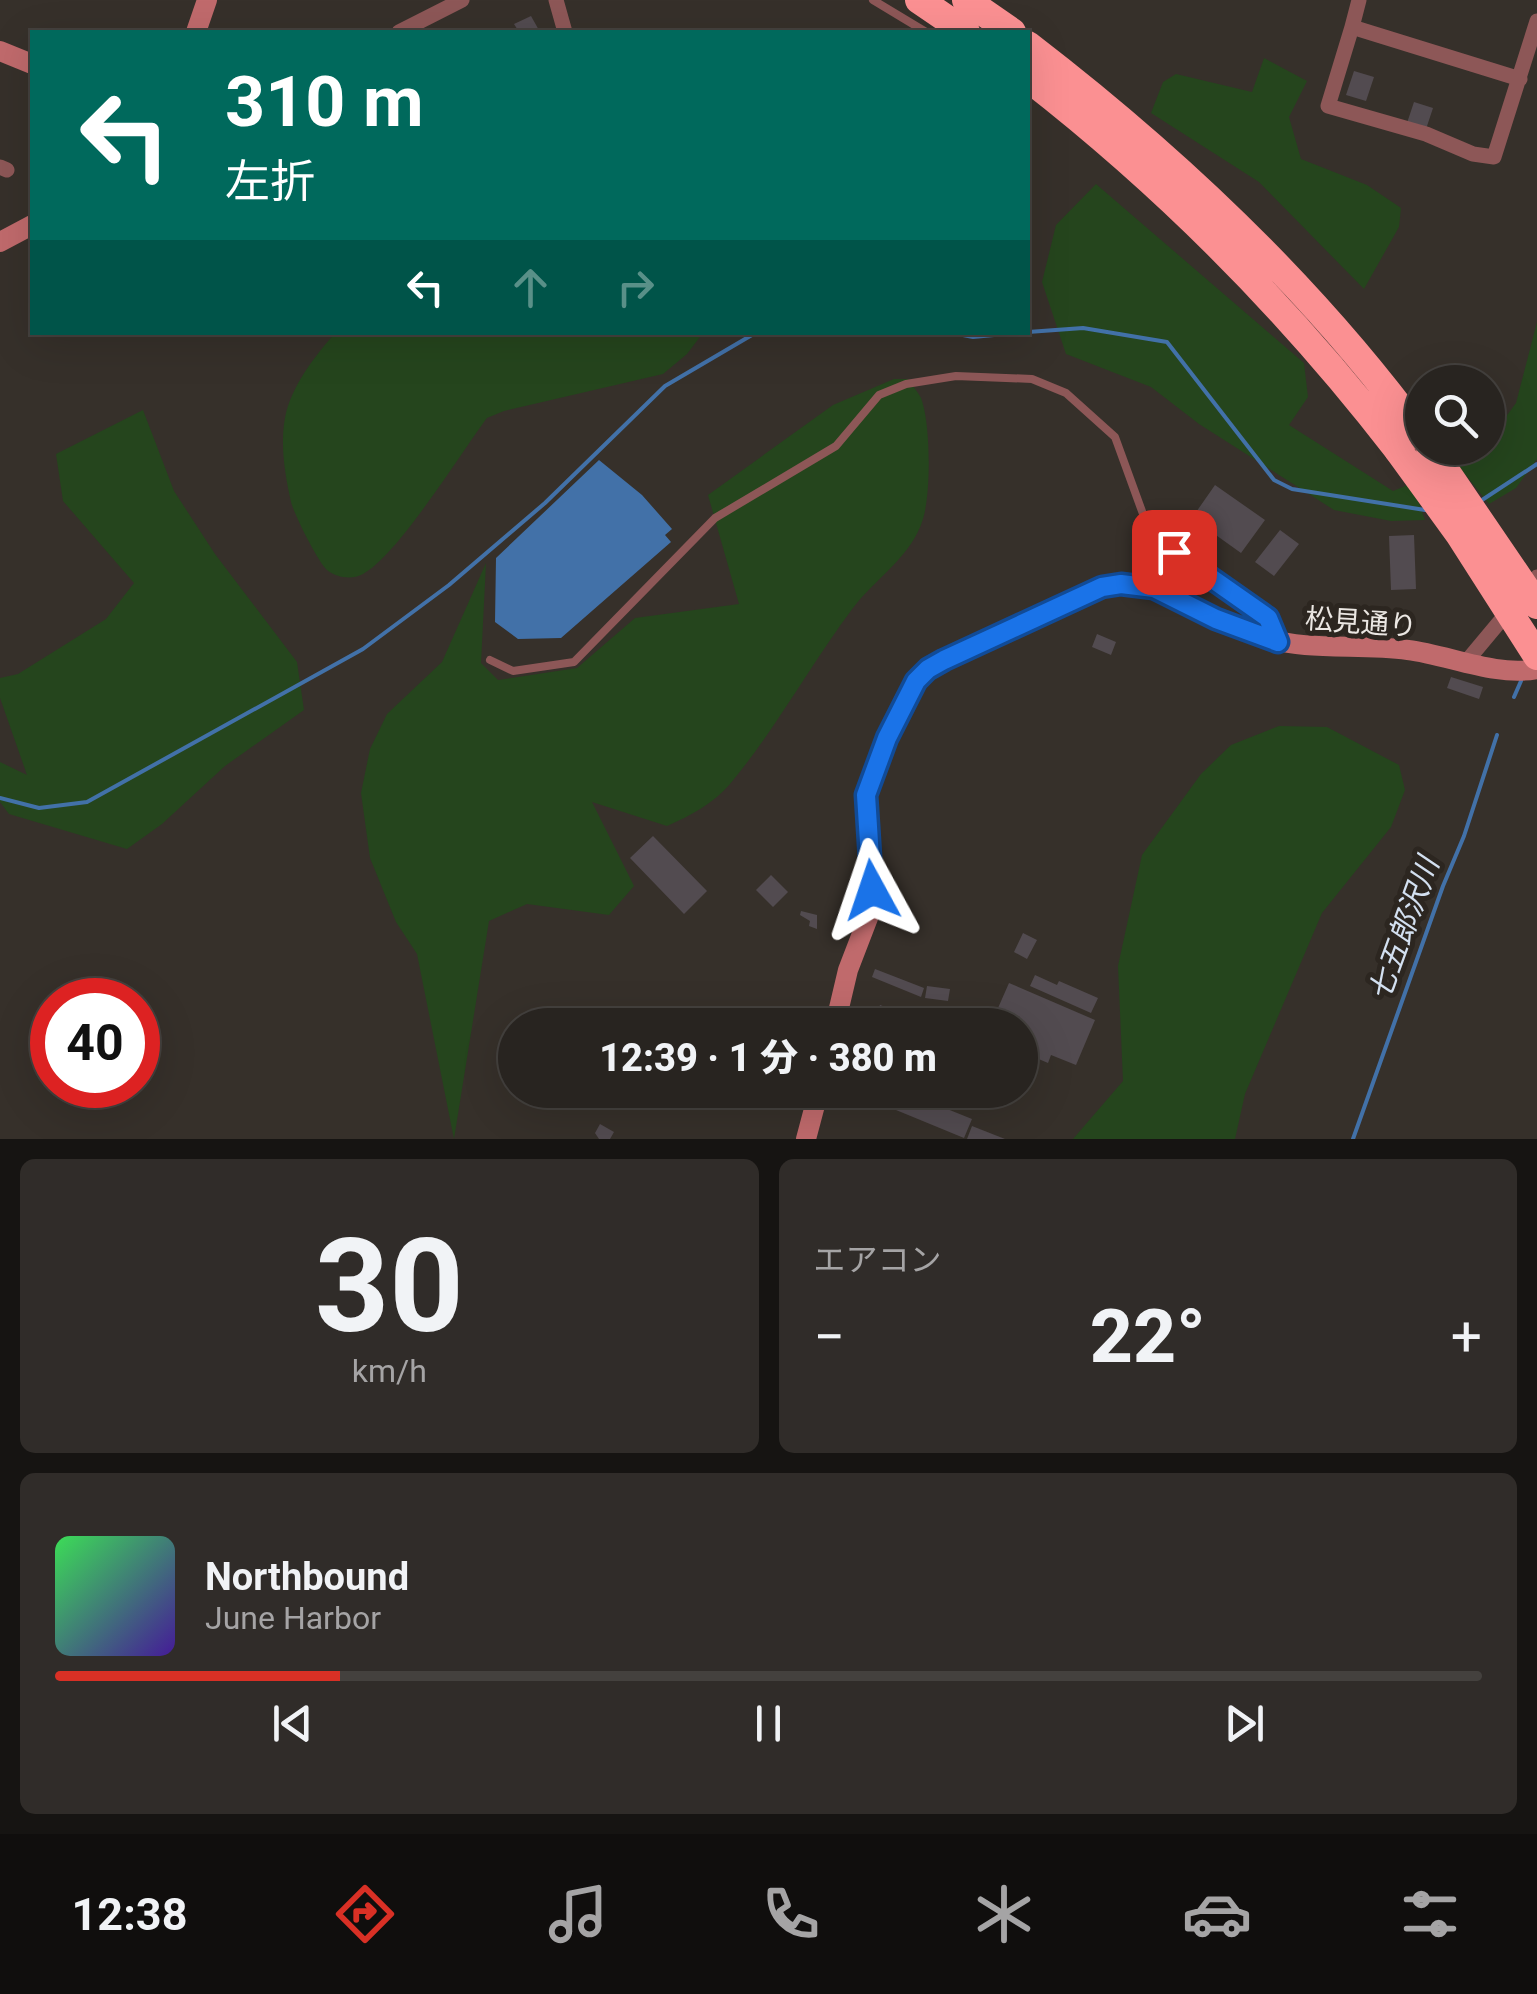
<!DOCTYPE html>
<html lang="ja">
<meta charset="utf-8">
<style>
:root{--surface:#282420;--page:#302c29;--text:#f1f3f6;--muted:#a5a4a5;--line:#44413e;--accent:#d93025}
body{margin:0;font-family:Roboto,"Noto Sans JP",sans-serif;background:var(--page);color:var(--text);height:100vh;display:flex;flex-direction:column;font-size:38px;white-space:nowrap}
*{box-sizing:border-box;margin:0}
p{font-size:32px;color:var(--muted)}
.icon{flex:none;width:55px;height:55px;fill:none;stroke:currentColor;stroke-width:2;stroke-linecap:round;stroke-linejoin:round}
.map{position:relative;height:1139px;overflow:hidden}
.panel{display:flex;flex-direction:column;gap:20px;padding:20px;background:#161412;flex:1}
.panel>*{flex:none}
.guide{position:absolute;left:30px;top:30px;width:1000px;height:305px;border-radius:0px;box-shadow:0 10px 40px #0002,0 0 0 2px var(--line);background:#00695c;color:#fff;overflow:hidden}
.tools{position:absolute;left:1405px;top:365px;display:grid;gap:20px}
.tools a{display:grid;place-items:center;width:100px;height:100px;border-radius:50%;background:var(--surface);box-shadow:0 10px 40px #0002,0 0 0 2px var(--line);font-size:50px}
.speed{position:absolute;left:30px;top:978px;display:flex;gap:20px;font-size:50px;font-weight:700;text-align:center}
.speed>*{display:grid;place-content:center;width:130px;height:130px;border-radius:50%;background:var(--surface);box-shadow:0 10px 40px #0002,0 0 0 2px var(--line);line-height:1}
.speed .limit{border:15px solid #d22;background:#fff;color:#111}
.pin{position:absolute;display:grid;place-items:center;width:85px;height:85px;color:#fff;margin:-42px;border-radius:20px;box-shadow:0 5px 15px #0006}
.me{position:absolute;width:110px;margin:-55px;rotate:355deg;stroke-linejoin:round;filter:drop-shadow(0 0 8px #0008)}
.turn{display:flex;align-items:center;gap:35px;height:210px;padding:0 30px;font-size:45px}
.turn .icon{width:130px;height:130px;stroke-width:2.5}
.turn b{display:block;font-size:70px;line-height:85px}
.lanes{display:flex;align-items:center;height:95px;padding:0 30px;background:#0003;justify-content:center;gap:50px;direction:ltr}
.lanes .off{opacity:.35}
.big{font-size:75px;font-weight:800;line-height:1.1}
.panel .tile{flex:1;display:flex;flex-direction:column;justify-content:center;gap:15px;min-width:0;padding:0 35px;border-radius:15px;background:var(--page)}
.panel .dial{align-items:center;gap:0}
.dial b{font-size:130px;line-height:1}
.song{display:flex;align-items:center;gap:30px}
.cover{width:120px;height:120px;border-radius:15px;background:linear-gradient(135deg,hsl(130 70% 55%),hsl(260 70% 35%))}
.played{height:10px;border-radius:5px;background:linear-gradient(90deg,var(--accent) 20%,var(--line) 20%)}
.keys{display:flex;justify-content:space-around;direction:ltr}
.heat{display:flex;justify-content:space-between;align-items:center;font-size:55px;direction:ltr}
.panel .tiles{flex:1;display:grid;gap:20px;grid-template-columns:1fr 1fr}
.tile:last-child{grid-column:span 2}
.trip{position:absolute;left:498px;top:1008px;width:540px;height:100px;border-radius:50px;background:var(--surface);box-shadow:0 10px 40px #0002,0 0 0 2px var(--line);font-weight:800;line-height:100px;text-align:center}
.tab-bar{display:flex;height:160px;justify-content:space-around;align-items:center;background:#100e0d;color:var(--muted)}
.tab-bar .icon{width:70px;height:70px}
.tab-bar .current{color:var(--accent)}
.tab-bar b{font-size:45px;color:var(--text)}
.map>svg:first-child{display:block}
</style>
<div class="map">
<svg width="1537" height="1139" viewBox="0 0 1537 1139">
<rect width="100%" height="100%" fill="#36302a"/>
<path fill="#25451d" d="M 1264,58 L 1307,81 L 1289,117 L 1301,159 L 1367,185 L 1401,208 L 1399,227 L 1364,289 L 1259,182 L 1151,113 L 1163,82 L 1176,74 L 1252,92 Z
M 1096,184 L 1304,363 L 1308,397 L 1289,425 L 1393,491 L 1476,457 L 1483,448 L 1488,448 L 1488,441 L 1516,403 L 1537,322 L 1537,459 L 1516,488 L 1489,504 L 1465,474 L 1418,500 L 1425,520 L 1391,521 L 1334,510 L 1199,424 L 1151,387 L 1066,354 L 1042,282 L 1056,225 Z
M 336,332 L 703,332 L 703,333 L 687,354 L 663,374 L 504,411 L 487,418 C 460,454 398,555 363,574 C 352,580 337,578 327,570 C 318,562 294,514 291,502 C 285,475 280,445 285,418 C 291,386 315,356 336,332 Z
M 894,379 L 908,379 C 912,385 918,392 921,398 C 931,424 931,493 923,519 C 912,556 875,579 853,608 C 810,665 776,729 730,784 C 714,803 690,816 667,826 L 592,802 L 634,886 L 609,915 L 527,904 L 489,921 L 454,1139 L 417,954 L 396,922 L 370,858 L 361,793 L 370,749 L 387,714 L 442,662 L 486,563 L 481,663 L 498,680 L 577,668 L 635,618 L 739,604 L 708,495 L 833,405 Z
M 143,410 L 174,491 L 215,554 L 297,662 L 304,710 L 225,766 L 162,824 L 127,849 L 9,814 L 0,802 L 0,762 L 27,775 L 0,698 L 0,678 L 18,674 L 106,619 L 134,583 L 63,501 L 56,454 Z
M 1279,726 L 1327,727 L 1399,765 L 1405,790 L 1391,827 L 1322,913 L 1245,1094 L 1235,1139 L 1073,1139 L 1123,1081 L 1118,966 L 1142,855 L 1201,774 L 1231,745 Z"/>
<path fill="#4271a8" d="M 599,460 L 642,495 L 672,529 L 665,535 L 671,542 L 561,638 L 518,639 L 495,622 L 496,558 Z"/>
<g fill="none" stroke-linecap="round" stroke-linejoin="round">
<path stroke="#4271a8" stroke-width="4" d="M 948,332 L 973,337 L 1026,332
M 1028,332 L 1083,328 L 1167,342 L 1274,480 L 1292,489 L 1425,510
M 1479,502 L 1537,464
M 1514,697 L 1521,681
M 0,798 L 39,808 L 87,802 L 363,649 L 449,585 L 545,503 L 665,386 L 757,332
M 1353,1139 L 1443,886 L 1464,836 L 1497,735"/>
</g>
<path fill="#524b50" d="M 531,16 L 540,32 L 519,32 L 514,24 Z
M 1354,71 L 1374,77 L 1366,101 L 1346,95 Z
M 1414,102 L 1433,108 L 1426,129 L 1407,123 Z
M 1215,485 L 1265,520 L 1241,553 L 1192,518 Z
M 1280,530 L 1299,544 L 1274,576 L 1255,562 Z
M 1414,535 L 1416,589 L 1391,590 L 1389,536 Z
M 1097,634 L 1116,642 L 1111,655 L 1092,647 Z
M 1451,677 L 1483,687 L 1479,699 L 1447,688 Z
M 653,836 L 707,891 L 684,914 L 630,858 Z
M 771,875 L 788,892 L 773,907 L 756,890 Z
M 801,911 L 817,915 L 817,929 L 809,926 L 810,921 L 800,915 Z
M 1023,933 L 1037,940 L 1027,959 L 1014,952 Z
M 875,969 L 924,988 L 921,997 L 872,977 Z
M 1035,975 L 1057,985 L 1059,981 L 1098,998 L 1091,1013 L 1030,986 Z
M 1009,983 L 1095,1020 L 1076,1065 L 1051,1055 L 1048,1063 L 1020,1051 L 1020,1025 L 1017,1025 L 1020,1017 L 998,1008 Z
M 927,986 L 950,989 L 948,1001 L 925,998 Z
M 880,1005 L 901,1013 L 896,1025 L 873,1025 Z
M 969,1090 L 999,1090 L 991,1107 L 977,1100 L 978,1098 L 967,1093 Z
M 910,1094 L 972,1119 L 964,1138 L 896,1110 L 900,1100 L 907,1102 Z
M 600,1124 L 614,1132 L 610,1139 L 599,1139 L 595,1133 Z
M 972,1126 L 1005,1139 L 967,1139 Z"/>
<g fill="none" stroke-linecap="round" stroke-linejoin="round">
<path stroke="#8d5757" stroke-width="8" d="M 873,0 L 926,32
M 490,660 L 513,671 L 574,662 L 715,518 L 836,446 L 879,395 L 906,384 L 956,376 L 1032,379 L 1066,393 L 1115,437 L 1143,514 L 1174,553 L 1268,618 L 1275,636"/>
<path stroke="#8d5757" stroke-width="15" d="M 556,0 L 565,32
M 1359,0 L 1352,27 L 1520,79
M 1352,27 L 1328,106 L 1426,134 L 1473,154 L 1494,157 L 1537,21
M 399,32 L 462,0
M 0,167 L 7,170
M 1466,662 L 1537,577"/>
<path stroke="#c06a6c" stroke-width="20" d="M 196,32 L 207,0
M 0,51 L 32,64
M 0,242 L 32,225
M 835,1025 L 848,970 L 868,918 L 873,890 L 865,795 L 904,700 L 916,681 L 928,669 L 944,660 L 1102,587 C 1164,577 1204,619 1262,637 C 1310,652 1358,643 1408,650 C 1449,655 1495,677 1537,669
M 806,1139 L 819,1090"/>
<path stroke="#fb9092" stroke-width="28" d="M 919,0 L 966,32
M 966,0 L 1012,32
M 1028,45 C 1175,158 1312,287 1422,437
M 1028,78 C 1167,186 1290,310 1398,450"/>
<path stroke="#fb9092" stroke-width="28" d="M 1430,448 L 1537,605
M 1398,450 L 1459,534 L 1537,656"/>
</g>
<g fill="none" stroke-linecap="round" stroke-linejoin="round">
<g stroke="#114b97" stroke-width="25">
<path id="route" d="M 872,890 L 866,795 L 887,738 L 916,681 L 928,669 L 944,660 L 1102,587 L 1121,584 L 1154,588 L 1216,619 L 1278,642 L 1268,618 L 1174,552"/>
</g>
<use href="#route" stroke="#1a73e8" stroke-width="18"/>
</g>
<g text-anchor="middle" stroke-width="10" stroke-linejoin="round" paint-order="stroke">
<g font-size="28" fill="#ebe7e3" stroke="#2c2620">
<text transform="translate(1361 622) rotate(4)" y="10">松見通り</text>
</g>
<g font-size="30" font-style="italic" fill="#d3e0f0" stroke="#2c2620">
<text transform="translate(1404 929) rotate(-70)" y="10">七五郎沢川</text>
</g>
</g>
</svg>
<div class="tools">
<a><svg class="icon" aria-label="search" viewBox="0 0 24 24"><circle cx="10" cy="10" r="6"/><path d="M15 15l6 6"/></svg></a>
</div>
<div class="speed"><div class="limit">40</div></div>
<div class="pin" style="left:1174px;top:552px;background:#d93025"><svg class="icon" aria-label="arrive" viewBox="0 0 24 24"><path d="M6 21V4h12l-3 4 3 4H6"/></svg></div>
<svg class="me" style="left:872px;top:890px" viewBox="-20 -20 40 40"><path d="M0-17L14 15 0 8-14 15z" fill="#1a73e8" stroke="#fff" stroke-width="4"/></svg>
<div class="trip">12:39 · 1 分 · 380 m</div>
<div class="guide">
<div class="turn"><svg class="icon" aria-label="left" viewBox="0 0 24 24"><path d="M17 20v-9H6M10 6l-5 5 5 5"/></svg><div><b>310 m</b>左折</div></div>
<div class="lanes"><svg class="icon" aria-label="left" viewBox="0 0 24 24"><path d="M17 20v-9H6M10 6l-5 5 5 5"/></svg><svg class="icon off" aria-label="ahead" viewBox="0 0 24 24"><path d="M12 20V5M6 11l6-6 6 6"/></svg><svg class="icon off" aria-label="right" viewBox="0 0 24 24"><path d="M7 20v-9h11M14 6l5 5-5 5"/></svg></div>
</div>
</div>
<section class="panel">
<div class="tiles">
<div class="tile dial"><b>30</b><p>km/h</p></div>
<div class="tile"><p>エアコン</p>
<div class="heat"><a>−</a><b class="big">22°</b><a>+</a></div>
</div>
<div class="tile">
<div class="song"><i class="cover"></i><div><b>Northbound</b><p>June Harbor</p></div></div>
<div class="played"></div>
<div class="keys"><svg class="icon" aria-label="previous" viewBox="0 0 24 24"><path d="M18 5L8 12l10 7zM5 5v14"/></svg><svg class="icon" aria-label="pause" viewBox="0 0 24 24"><path d="M8 5v14M16 5v14"/></svg><svg class="icon" aria-label="next" viewBox="0 0 24 24"><path d="M6 5l10 7-10 7zM19 5v14"/></svg></div>
</div>
</div>
</section>
<nav class="tab-bar">
<b>12:38</b>
<svg class="icon current" aria-label="directions" viewBox="0 0 24 24"><path d="M12 3l9 9-9 9-9-9zM9 14v-3h6M13 9l2 2-2 2"/></svg>
<svg class="icon" aria-label="music" viewBox="0 0 24 24"><path d="M9 18V5l10-2v13"/><circle cx="6" cy="18" r="3"/><circle cx="16" cy="16" r="3"/></svg>
<svg class="icon" aria-label="phone" viewBox="0 0 24 24"><path d="M5 4h4l2 5-3 2q2 4 5 5l2-3 5 2v4C11 20 4 13 5 4z"/></svg>
<svg class="icon" aria-label="climate" viewBox="0 0 24 24"><path d="M12 3v18M4 7l16 10M4 17L20 7"/></svg>
<svg class="icon" aria-label="car" viewBox="0 0 24 24"><path d="M5 17H2v-5l4-1 3-4h7l3 4 3 1v5h-3M9 17h6M6 11h13"/><circle cx="7" cy="17" r="2"/><circle cx="17" cy="17" r="2"/></svg>
<svg class="icon" aria-label="filters" viewBox="0 0 24 24"><path d="M4 7h16M4 17h16"/><circle cx="9" cy="7" r="2"/><circle cx="15" cy="17" r="2"/></svg>
</nav>
